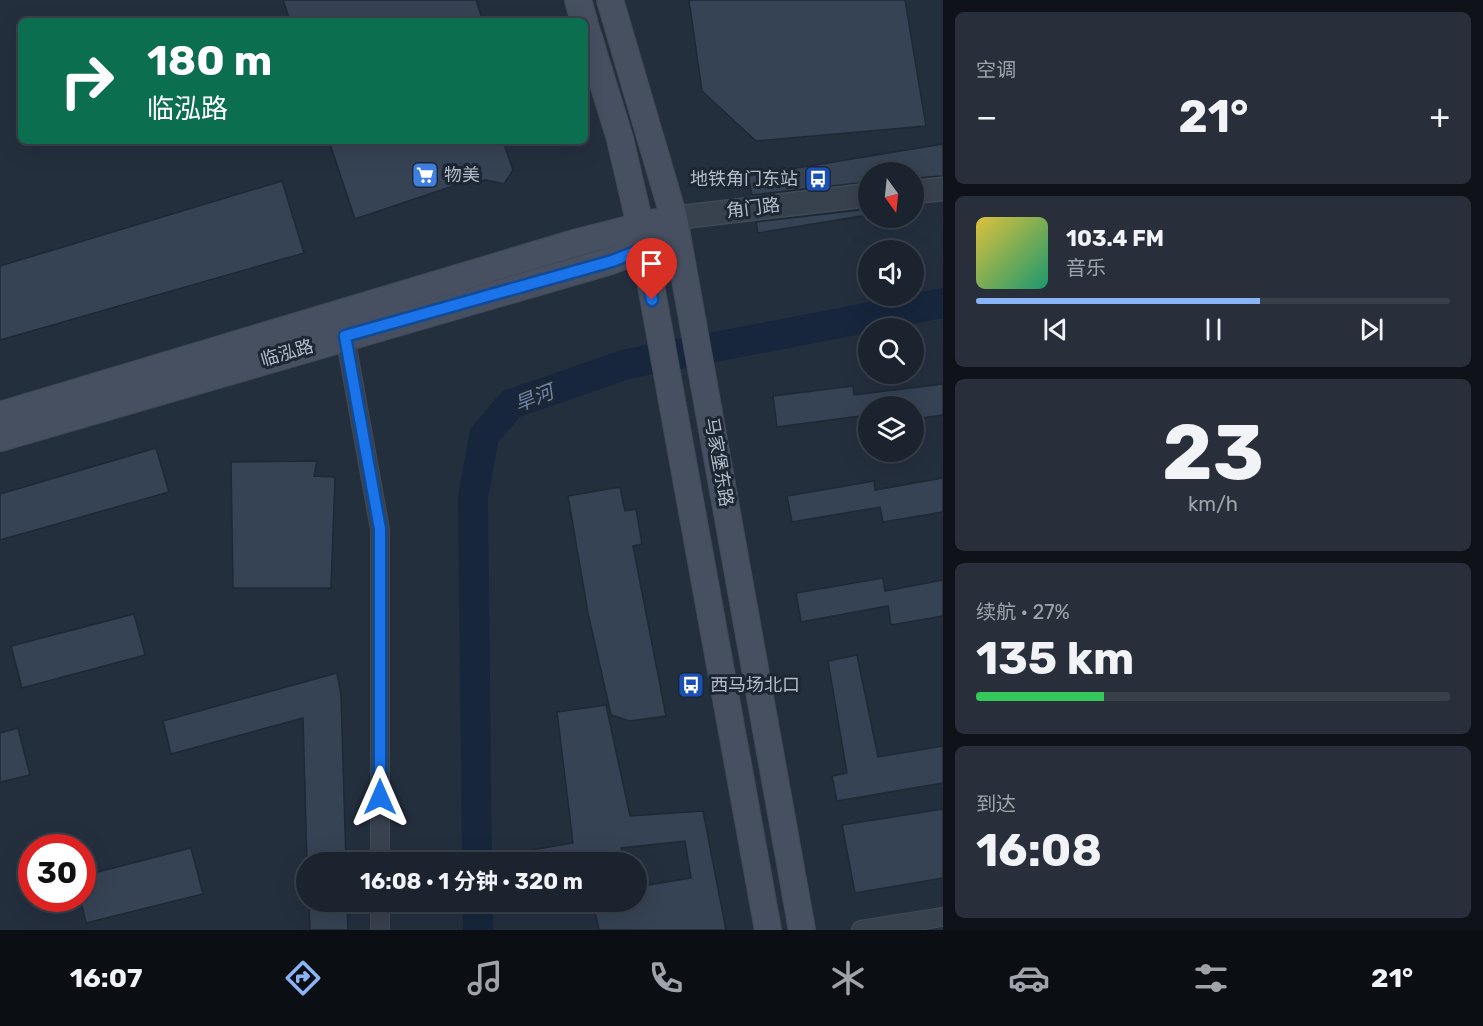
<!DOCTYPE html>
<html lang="zh">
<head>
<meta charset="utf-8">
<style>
	:root { --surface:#1b232e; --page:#282f3a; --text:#f1f3f6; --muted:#a0a4aa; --line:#39404a; --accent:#8ab4f8 }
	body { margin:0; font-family:Rubik,"Noto Sans SC",sans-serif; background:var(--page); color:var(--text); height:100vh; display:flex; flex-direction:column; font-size:22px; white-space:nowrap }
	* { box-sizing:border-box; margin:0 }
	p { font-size:20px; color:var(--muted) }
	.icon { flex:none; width:33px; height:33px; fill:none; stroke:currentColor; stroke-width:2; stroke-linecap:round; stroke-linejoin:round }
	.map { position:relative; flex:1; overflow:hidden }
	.side { display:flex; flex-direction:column; gap:12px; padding:12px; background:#0f1319; width:540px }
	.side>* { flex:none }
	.guide { position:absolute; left:18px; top:18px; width:570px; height:126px; border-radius:9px; box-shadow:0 6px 24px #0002,0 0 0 2px var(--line); background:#0b6e4f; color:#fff; overflow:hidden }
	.needle { width:39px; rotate:165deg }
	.fabs { position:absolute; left:858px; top:162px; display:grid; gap:12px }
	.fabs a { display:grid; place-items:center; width:66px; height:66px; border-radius:50%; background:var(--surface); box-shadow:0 6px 24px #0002,0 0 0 2px var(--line); font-size:30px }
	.speed { position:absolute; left:18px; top:834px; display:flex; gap:12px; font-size:30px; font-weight:700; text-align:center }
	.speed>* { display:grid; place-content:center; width:78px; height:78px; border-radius:50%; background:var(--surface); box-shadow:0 6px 24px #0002,0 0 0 2px var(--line); line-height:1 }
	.speed .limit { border:9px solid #d22; background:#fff; color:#111 }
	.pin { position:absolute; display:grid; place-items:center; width:51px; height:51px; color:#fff; margin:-62px -26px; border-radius:50% 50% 50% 0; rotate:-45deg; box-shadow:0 0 6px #0007 }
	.pin .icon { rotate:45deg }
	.me { position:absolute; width:66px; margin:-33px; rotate:0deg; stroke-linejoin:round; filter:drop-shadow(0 0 4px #0008) }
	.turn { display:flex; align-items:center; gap:21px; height:126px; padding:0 30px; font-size:27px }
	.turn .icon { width:78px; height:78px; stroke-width:2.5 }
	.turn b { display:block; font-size:42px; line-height:51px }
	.big { font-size:45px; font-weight:700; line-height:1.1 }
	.side .widget { flex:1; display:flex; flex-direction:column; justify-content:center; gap:9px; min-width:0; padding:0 21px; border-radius:9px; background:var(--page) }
	.side .dial { align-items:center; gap:0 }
	.dial b { font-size:78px; line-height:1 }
	.song { display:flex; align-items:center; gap:18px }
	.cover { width:72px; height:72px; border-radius:9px; background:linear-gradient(135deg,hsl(50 70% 55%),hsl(160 70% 35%)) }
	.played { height:6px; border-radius:3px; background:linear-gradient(90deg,var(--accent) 60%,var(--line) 60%) }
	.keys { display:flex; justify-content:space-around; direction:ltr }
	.heat { display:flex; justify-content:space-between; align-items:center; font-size:33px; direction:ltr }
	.charge { height:9px; border-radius:4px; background:linear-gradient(90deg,#34c759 27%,var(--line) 0) }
	.trip { position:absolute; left:296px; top:852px; width:351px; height:60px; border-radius:30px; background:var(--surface); box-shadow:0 6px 24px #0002,0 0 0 2px var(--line); font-weight:700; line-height:60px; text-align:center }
	.tabs { display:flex; height:96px; justify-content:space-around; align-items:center; background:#0b0e12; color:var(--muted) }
	.tabs .icon { width:42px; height:42px }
	.tabs .selected { color:var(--accent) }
	.tabs b { font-size:27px; color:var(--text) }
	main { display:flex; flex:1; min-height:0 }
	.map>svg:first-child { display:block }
</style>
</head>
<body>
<main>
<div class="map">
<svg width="943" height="930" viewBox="0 0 943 930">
	<rect width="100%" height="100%" fill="#242f3e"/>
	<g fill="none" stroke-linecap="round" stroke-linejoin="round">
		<!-- river -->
		<g stroke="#17263c" stroke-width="30">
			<path d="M477 862 473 497 484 436 511 404 627 364 943 303"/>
			<path d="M478 902V930"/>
		</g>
	</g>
	<!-- building -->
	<g fill="#364354" stroke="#1f2835" stroke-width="1.5">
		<path d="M283 0H476L483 21H290Z"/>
		<path d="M689 0H905L926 126 756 141 702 91Z"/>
		<path d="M329 141H503L513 170 504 184 487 180 459 184 355 219Z"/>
		<path d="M943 144V176L914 178V172H868V182L752 195 748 176Z"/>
		<path d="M282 181 304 253 0 340V266Z"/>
		<path d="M868 209V215L758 233 756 222Z"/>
		<path d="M943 384V415L914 419V406H868V415L777 427 773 396 853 386 854 395Z"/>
		<path d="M156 448 169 492 0 540V494Z"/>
		<path d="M317 461 314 476 335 477 331 588H233L231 462Z"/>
		<path d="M943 478V512L883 522 880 507 792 522 787 496 874 481 875 490Z"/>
		<path d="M620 487 625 511 636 509 642 544 633 546 666 716 630 721 611 715 588 613 568 496Z"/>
		<path d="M883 578 885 591 943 580V616L891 625 888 606 801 622 796 593Z"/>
		<path d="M134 614 145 655 22 688 11 646Z"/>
		<path d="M857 655 878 757 943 746V783L837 801 832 776 847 773 828 661Z"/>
		<path d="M337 673 341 695 346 862H307L303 718 171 754 163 721Z"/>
		<path d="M606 705 630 816 703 811 726 930H599L593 902H636V887L691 878 685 841 621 848 623 857 595 862H503L502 855 573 843 557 712Z"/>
		<path d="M18 728 30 775 0 782V733Z"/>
		<path d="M943 809V878L855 893 842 825Z"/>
		<path d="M191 848 203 894 86 923 80 898H82V876Z"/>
		<path d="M309 902H347L348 930H310Z"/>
	</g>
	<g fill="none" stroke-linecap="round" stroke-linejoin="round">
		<defs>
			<g id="minor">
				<path d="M345 336 380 529V862"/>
				<path d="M380 902V930"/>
				<path d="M861 930 943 917"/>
			</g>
			<g id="tertiary">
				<path d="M914 192 943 189"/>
				<path d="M674 218 868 195"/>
			</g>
			<g id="secondary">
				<path d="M578 0 584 21"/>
				<path d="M610 0 674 218 802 930"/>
				<path d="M585 25 620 139 640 225 768 930"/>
				<path d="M0 415 578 242 656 222"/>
				<path d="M0 438 611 261 643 249 654 237"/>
			</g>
		</defs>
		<!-- minor casing -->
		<use href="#minor" stroke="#414a57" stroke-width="20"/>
		<!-- tertiary casing -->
		<use href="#tertiary" stroke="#414a57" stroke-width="25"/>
		<!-- secondary casing -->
		<use href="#secondary" stroke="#414a57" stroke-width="28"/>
		<!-- minor -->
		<use href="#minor" stroke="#38414e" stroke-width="18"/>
		<!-- tertiary -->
		<use href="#tertiary" stroke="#38414e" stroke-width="22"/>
		<!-- secondary -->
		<use href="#secondary" stroke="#465061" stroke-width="26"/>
	</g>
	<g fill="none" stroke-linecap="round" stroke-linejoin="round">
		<defs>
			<path id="route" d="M380 797V529L345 336 612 261 643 249 652 300"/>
		</defs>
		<!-- route casing -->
		<use href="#route" stroke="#114b97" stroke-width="15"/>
		<!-- route -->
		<use href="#route" stroke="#1a73e8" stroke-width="10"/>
	</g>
	<!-- icons -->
	<defs>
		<symbol id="supermarket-square" viewBox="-11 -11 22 22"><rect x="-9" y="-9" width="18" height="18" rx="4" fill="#3f7fe0" stroke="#1d2633"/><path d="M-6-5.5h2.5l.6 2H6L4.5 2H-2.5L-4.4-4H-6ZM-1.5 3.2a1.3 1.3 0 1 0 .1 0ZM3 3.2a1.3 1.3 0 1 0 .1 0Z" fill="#fff"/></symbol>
		<symbol id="bus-square" viewBox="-11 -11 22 22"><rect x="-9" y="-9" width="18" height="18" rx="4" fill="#1a4fb4" stroke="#1d2633"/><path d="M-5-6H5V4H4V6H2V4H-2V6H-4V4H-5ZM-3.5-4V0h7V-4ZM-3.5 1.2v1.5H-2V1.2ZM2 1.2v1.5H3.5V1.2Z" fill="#fff"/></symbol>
	</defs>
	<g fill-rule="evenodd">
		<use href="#supermarket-square" x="410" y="160" width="30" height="30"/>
		<use href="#bus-square" x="803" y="164" width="30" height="30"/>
		<use href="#bus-square" x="676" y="670" width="30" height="30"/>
	</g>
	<g text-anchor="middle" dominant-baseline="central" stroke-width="6" stroke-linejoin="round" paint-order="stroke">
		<!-- poi labels -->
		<g font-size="18" fill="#b4bcc9" stroke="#1d2633" text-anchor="start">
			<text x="444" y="175">物美</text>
			<text x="798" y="179" text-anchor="end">地铁角门东站</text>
			<text x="710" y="685">西马场北口</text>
		</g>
		<!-- street labels -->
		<g font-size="18" fill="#b4bcc9" stroke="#1d2633">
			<text transform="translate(753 208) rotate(-7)">角门路</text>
			<text transform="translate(287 353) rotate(-16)">临泓路</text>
			<text transform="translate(719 462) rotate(80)">马家堡东路</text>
		</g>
		<!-- water labels -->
		<g font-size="20" font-style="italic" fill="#6d86a8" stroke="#1d2633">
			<text transform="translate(534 398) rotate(-22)">旱河</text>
		</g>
	</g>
</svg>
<div class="fabs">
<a><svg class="needle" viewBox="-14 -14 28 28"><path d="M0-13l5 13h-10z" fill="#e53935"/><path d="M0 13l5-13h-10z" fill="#a0a4aa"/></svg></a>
<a><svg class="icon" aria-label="sound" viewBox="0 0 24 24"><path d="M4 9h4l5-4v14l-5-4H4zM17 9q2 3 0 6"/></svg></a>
<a><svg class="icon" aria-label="search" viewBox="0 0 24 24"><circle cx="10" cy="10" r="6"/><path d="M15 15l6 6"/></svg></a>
<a><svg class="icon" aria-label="layers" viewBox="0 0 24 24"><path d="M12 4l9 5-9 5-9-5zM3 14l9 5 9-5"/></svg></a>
</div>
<div class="speed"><div class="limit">30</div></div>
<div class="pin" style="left:652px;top:300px;background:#d93025"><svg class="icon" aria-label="arrive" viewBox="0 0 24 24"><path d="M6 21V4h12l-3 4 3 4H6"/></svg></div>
<svg class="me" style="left:380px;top:797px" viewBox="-20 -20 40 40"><path d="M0-17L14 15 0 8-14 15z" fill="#1a73e8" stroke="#fff" stroke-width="4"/></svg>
<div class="trip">16:08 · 1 分钟 · 320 m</div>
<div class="guide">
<div class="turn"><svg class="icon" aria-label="right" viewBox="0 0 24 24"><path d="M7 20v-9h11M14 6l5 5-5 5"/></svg><div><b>180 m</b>临泓路</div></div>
</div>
</div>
<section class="side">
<div class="widget"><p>空调</p>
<div class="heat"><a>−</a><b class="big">21°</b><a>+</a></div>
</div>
<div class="widget">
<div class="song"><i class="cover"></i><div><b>103.4 FM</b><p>音乐</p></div></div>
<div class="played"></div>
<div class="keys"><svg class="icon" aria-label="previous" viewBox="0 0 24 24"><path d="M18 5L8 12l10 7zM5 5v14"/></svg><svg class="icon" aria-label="pause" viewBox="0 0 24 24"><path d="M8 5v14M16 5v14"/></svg><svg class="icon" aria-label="next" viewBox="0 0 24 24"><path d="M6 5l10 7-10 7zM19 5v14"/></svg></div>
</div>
<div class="widget dial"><b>23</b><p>km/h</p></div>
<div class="widget"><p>续航 · 27%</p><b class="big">135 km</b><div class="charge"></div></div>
<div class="widget"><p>到达</p><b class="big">16:08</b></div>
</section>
</main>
<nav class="tabs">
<b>16:07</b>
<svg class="icon selected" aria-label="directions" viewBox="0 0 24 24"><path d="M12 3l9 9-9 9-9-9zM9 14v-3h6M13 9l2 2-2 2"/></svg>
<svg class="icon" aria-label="music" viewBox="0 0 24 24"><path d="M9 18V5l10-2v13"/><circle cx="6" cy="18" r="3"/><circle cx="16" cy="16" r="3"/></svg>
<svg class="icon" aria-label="phone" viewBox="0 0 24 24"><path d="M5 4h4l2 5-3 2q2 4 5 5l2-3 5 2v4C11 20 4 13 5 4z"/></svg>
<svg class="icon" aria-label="climate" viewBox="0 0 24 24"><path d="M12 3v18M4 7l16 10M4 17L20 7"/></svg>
<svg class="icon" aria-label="car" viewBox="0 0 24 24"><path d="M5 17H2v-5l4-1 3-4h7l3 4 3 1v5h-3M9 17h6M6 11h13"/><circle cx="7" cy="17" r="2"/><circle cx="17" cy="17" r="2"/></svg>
<svg class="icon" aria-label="filters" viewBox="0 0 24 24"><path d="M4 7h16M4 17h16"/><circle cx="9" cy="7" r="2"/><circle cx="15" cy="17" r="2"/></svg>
<b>21°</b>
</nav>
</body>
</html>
